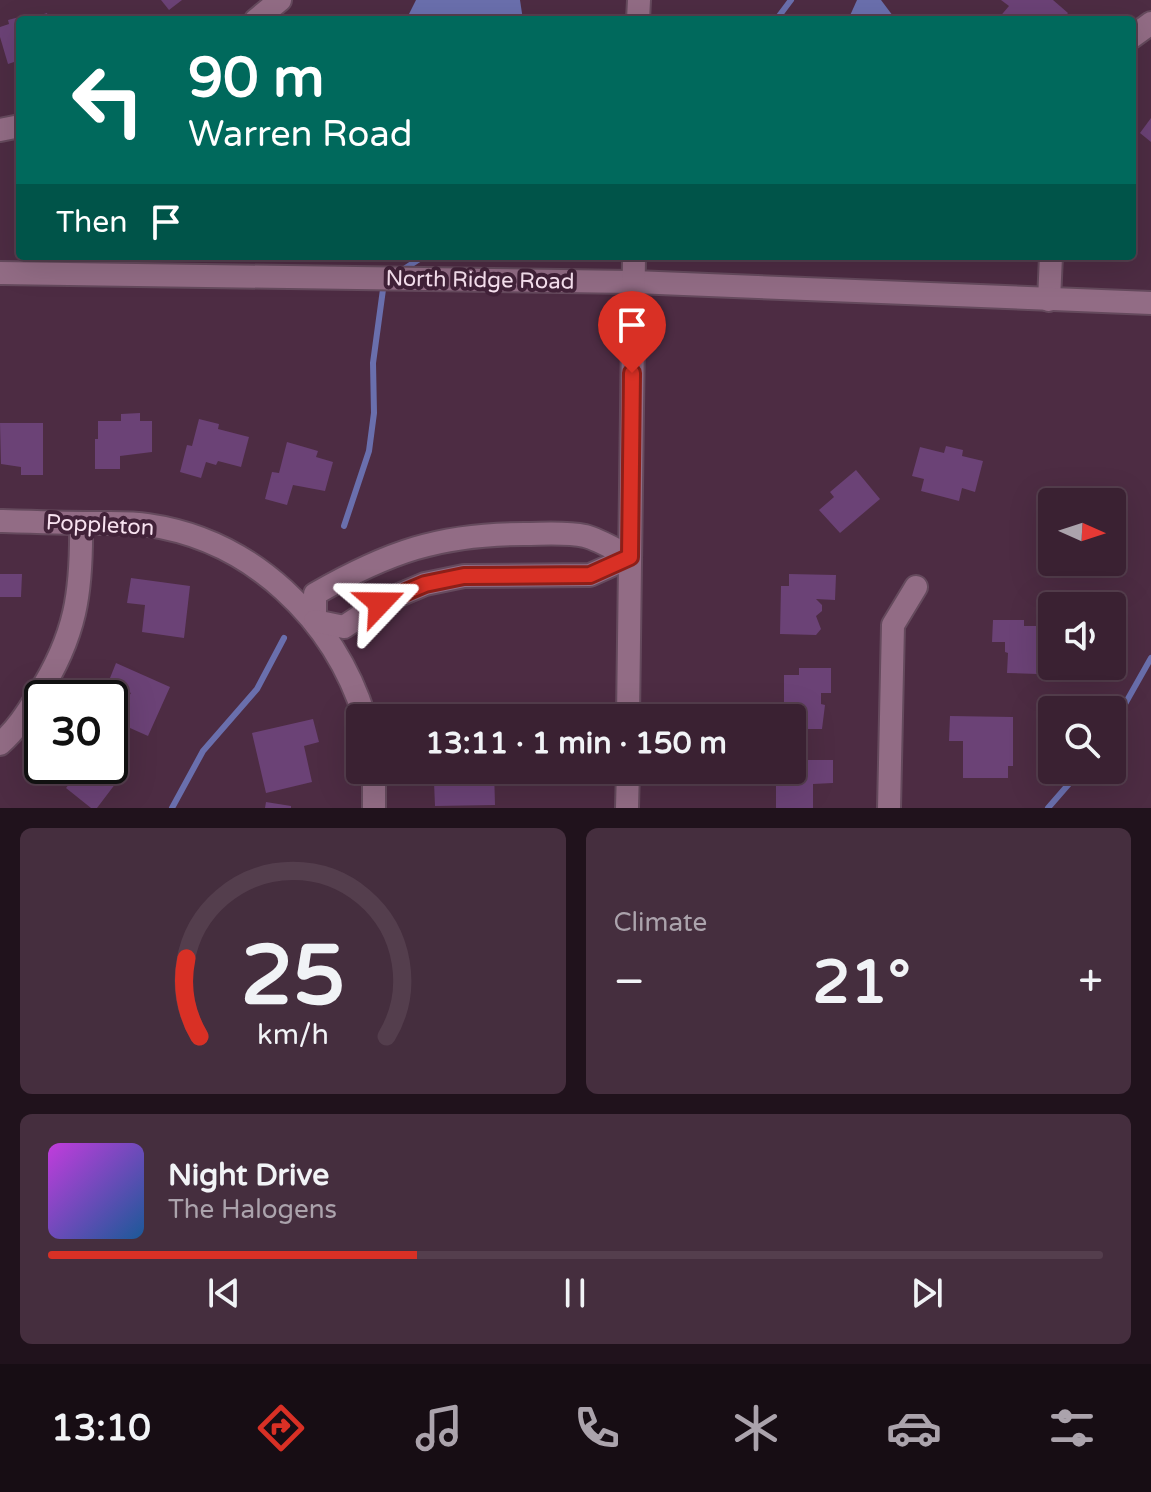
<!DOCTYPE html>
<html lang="en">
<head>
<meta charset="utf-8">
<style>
	:root { --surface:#3a2132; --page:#452e3e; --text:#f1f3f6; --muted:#aba3ac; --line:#543e4d; --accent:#d93025 }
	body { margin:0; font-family:"Varela Round",sans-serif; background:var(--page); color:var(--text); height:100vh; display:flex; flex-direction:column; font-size:30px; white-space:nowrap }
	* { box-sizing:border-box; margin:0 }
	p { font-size:26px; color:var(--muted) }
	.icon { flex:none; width:44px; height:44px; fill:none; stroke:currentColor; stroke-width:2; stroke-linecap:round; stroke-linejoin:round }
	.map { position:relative; height:808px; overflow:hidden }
	.sheet { display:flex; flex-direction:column; gap:20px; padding:20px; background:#20121c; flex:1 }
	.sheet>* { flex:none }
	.hud { position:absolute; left:16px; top:16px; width:1120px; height:244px; border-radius:8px; box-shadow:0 8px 32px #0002,0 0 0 2px var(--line); background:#00695c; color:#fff; overflow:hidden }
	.needle { width:52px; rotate:93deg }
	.buttons { position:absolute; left:1038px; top:488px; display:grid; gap:16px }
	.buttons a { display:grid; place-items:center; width:88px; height:88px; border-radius:8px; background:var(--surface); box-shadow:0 8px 32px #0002,0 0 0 2px var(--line); font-size:40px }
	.speed { position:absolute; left:24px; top:680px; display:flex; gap:16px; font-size:40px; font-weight:700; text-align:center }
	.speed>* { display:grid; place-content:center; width:104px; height:104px; border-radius:50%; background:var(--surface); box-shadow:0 8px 32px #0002,0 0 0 2px var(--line); line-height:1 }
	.speed .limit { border:4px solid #111; border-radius:12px; background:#fff; color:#111 }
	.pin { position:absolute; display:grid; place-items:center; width:68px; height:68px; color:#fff; margin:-82px -34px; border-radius:50% 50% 50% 0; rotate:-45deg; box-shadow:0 0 8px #0007 }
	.pin .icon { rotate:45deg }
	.me { position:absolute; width:88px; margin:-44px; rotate:67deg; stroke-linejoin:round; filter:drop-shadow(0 0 6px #0008) }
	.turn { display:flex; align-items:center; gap:28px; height:168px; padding:0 40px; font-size:36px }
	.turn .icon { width:104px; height:104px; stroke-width:2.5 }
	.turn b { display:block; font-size:56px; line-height:68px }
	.then { display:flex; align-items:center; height:76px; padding:0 40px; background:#0003; gap:16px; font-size:30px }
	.big { font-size:60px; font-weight:700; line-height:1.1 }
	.sheet .card { flex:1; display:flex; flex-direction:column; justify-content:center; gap:12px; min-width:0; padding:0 28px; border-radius:12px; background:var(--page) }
	.sheet .dial { align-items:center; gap:0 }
	.dial svg { height:208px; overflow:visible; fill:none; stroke:var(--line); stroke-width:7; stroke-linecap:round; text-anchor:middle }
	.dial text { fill:var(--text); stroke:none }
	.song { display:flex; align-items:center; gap:24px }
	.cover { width:96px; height:96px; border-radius:12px; background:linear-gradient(135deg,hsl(290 70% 55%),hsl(210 70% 35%)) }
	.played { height:8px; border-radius:4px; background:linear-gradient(90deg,var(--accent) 35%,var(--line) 35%) }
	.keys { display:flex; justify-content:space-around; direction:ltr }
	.heat { display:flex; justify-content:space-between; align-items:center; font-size:44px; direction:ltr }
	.sheet .tiles { flex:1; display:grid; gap:20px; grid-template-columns:1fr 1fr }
	.card:last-child { grid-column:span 2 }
	.trip { position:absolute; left:346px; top:704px; width:460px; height:80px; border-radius:8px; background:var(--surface); box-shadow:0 8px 32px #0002,0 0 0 2px var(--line); font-weight:700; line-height:80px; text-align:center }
	.dock { display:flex; height:128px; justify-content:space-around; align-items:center; background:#170d14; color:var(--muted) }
	.dock .icon { width:56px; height:56px }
	.dock .current { color:var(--accent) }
	.dock b { font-size:36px; color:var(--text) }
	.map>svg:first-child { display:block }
</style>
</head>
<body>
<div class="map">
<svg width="1151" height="808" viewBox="0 0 1151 808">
	<rect width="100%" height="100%" fill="#4d2c43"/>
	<!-- water -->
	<g fill="#6a6fad">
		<path d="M416 0H520L523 20H406Z"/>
		<path d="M857 0H881L896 20H848Z"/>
	</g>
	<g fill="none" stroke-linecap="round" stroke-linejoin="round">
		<!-- stream -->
		<g stroke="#6a6fad" stroke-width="6">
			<path d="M776 20 791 0"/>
			<path d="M401 271 424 256"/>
			<path d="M344 526 369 451 374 413 373 363 384 282"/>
			<path d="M1112 727 1151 658"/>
			<path d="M172 808 203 751 257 689 284 638"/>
			<path d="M1048 808 1081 770"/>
		</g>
	</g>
	<!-- building -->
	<g fill="#6b4276">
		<path d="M161 0H182L169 10Z"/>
		<path d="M1001 0H1053L1068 13 1062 20H1000L998 19 1009 6Z"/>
		<path d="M47 13 49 20H20V60L8 64 0 37V27L9 24 8 20 27 15 28 19Z"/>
		<path d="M1151 118V142L1140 133Z"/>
		<path d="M140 413V421H152V452L120 456V469H95V439H98V421H121V414Z"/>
		<path d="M199 419 219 424 218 429 249 437 241 467 218 461 216 465 206 462 201 478 180 472 187 445 192 446Z"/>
		<path d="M0 423H43V475H21V467L1 464Z"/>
		<path d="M287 442 318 451 316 457 333 462 325 491 293 485 287 505 265 499 272 472 279 473Z"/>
		<path d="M946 446 963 450 962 456 983 461 975 492 962 488 959 501 921 491 924 479 912 476 920 447 944 453Z"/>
		<path d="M856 470 880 499 840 533 819 510 834 497 830 492Z"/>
		<path d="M0 574H22L21 597H0Z"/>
		<path d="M789 574 836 575 835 600 816 599 822 605V611L816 616 821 629 816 635 780 634 781 586H789Z"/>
		<path d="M131 578 190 586 184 638 142 632 145 605 127 603Z"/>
		<path d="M993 620H1024V626H1045V662H1038V674L1007 673 1008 653 1005 652V642H992Z"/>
		<path d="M116 663 170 687 148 736 112 720 118 706 122 707 131 693 108 683Z"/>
		<path d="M799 668H831V693H821V704L825 705 822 729H792V717H784V675H799Z"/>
		<path d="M950 716 1013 717V766H1008V778H963V741H949Z"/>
		<path d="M313 719 319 742 304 746 312 782 266 793 252 733Z"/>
		<path d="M792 760H833V783L813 784V808H776V774H792Z"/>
		<path d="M73 766H110L122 775 97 808H91L66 788 80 771Z"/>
		<path d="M452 770H494L495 805 435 806 434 782 452 781Z"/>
		<path d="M266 802 291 806V808H265Z"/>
	</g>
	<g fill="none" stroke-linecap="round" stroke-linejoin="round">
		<defs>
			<g id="minor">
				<path d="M256 20 280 0"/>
				<path d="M1132 37 1151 23"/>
				<path d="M0 130 20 126"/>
				<path d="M1049 300 1051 256"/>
				<path d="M0 521C31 522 61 523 92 523 110 523 130 522 148 525 252 540 334 619 365 718"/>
				<path d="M315 621V594C388 552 440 534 524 534 544 534 566 532 585 536 600 540 616 550 630 557"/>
				<path d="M315 621 344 627 380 603 425 584 464 576 590 575 630 557"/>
				<path d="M0 744C16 730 27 713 38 695 76 636 82 592 81 523"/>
				<path d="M374 770V808"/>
				<path d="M889 808 893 625 916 587"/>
			</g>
			<g id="tertiary">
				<path d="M638 20 639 0"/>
				<path d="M0 273 634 282 1151 303"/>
				<path d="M628 718 634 256"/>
				<path d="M627 808 628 770"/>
			</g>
		</defs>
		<!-- minor casing -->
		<use href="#minor" stroke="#654a5d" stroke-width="26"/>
		<!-- tertiary casing -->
		<use href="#tertiary" stroke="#654a5d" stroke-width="26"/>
		<!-- minor -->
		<use href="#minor" stroke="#926c85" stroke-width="22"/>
		<!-- tertiary -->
		<use href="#tertiary" stroke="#926c85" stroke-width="22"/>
	</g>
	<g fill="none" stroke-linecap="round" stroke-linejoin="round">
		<defs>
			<path id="route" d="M380 603 425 584 464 576 590 575 630 557 632 373"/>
		</defs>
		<!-- route casing -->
		<use href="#route" stroke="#8d1f18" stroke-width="20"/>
		<!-- route -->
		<use href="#route" stroke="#d93025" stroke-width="14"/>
	</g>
	<g text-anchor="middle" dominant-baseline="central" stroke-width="8" stroke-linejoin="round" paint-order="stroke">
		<!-- street labels -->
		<g font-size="22" fill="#f8e2f0" stroke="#422239">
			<text transform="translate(480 280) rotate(1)">North Ridge Road</text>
			<text transform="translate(100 525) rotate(3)">Poppleton</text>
		</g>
	</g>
</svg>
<div class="buttons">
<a><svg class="needle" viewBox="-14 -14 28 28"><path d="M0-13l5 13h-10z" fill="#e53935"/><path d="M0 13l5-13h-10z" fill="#aba3ac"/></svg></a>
<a><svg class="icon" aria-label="sound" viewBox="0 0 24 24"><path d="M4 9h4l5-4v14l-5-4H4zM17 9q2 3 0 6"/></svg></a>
<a><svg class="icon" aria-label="search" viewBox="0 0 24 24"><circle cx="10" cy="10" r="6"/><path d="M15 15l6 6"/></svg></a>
</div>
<div class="speed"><div class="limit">30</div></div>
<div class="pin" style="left:632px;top:373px;background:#d93025"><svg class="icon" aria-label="arrive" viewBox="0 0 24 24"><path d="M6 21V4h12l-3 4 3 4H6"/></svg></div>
<svg class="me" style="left:380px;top:603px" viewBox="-20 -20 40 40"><path d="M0-17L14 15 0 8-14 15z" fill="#d93025" stroke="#fff" stroke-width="4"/></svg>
<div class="trip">13:11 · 1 min · 150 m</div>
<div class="hud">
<div class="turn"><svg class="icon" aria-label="left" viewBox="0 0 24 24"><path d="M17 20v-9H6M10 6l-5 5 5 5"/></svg><div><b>90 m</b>Warren Road</div></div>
<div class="then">Then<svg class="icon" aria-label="arrive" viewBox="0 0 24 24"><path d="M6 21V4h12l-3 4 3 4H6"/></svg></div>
</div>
</div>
<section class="sheet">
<div class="tiles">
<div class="card dial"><svg viewBox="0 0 100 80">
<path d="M14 69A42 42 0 1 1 86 69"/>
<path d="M14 69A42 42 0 0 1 9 39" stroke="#d93025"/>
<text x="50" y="56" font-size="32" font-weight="700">25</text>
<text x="50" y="72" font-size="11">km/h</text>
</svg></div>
<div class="card"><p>Climate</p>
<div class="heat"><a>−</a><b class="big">21°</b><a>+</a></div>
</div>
<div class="card">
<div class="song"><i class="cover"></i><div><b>Night Drive</b><p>The Halogens</p></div></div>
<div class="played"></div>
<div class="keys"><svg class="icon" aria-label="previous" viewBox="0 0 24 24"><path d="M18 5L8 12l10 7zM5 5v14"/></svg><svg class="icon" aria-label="pause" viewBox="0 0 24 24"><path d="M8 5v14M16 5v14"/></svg><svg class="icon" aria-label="next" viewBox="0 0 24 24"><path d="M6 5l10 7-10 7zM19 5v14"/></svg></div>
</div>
</div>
</section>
<nav class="dock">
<b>13:10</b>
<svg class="icon current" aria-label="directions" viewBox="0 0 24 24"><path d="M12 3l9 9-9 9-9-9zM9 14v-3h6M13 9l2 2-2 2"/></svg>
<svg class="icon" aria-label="music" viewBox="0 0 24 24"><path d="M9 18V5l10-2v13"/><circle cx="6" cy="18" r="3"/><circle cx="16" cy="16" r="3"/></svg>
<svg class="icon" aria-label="phone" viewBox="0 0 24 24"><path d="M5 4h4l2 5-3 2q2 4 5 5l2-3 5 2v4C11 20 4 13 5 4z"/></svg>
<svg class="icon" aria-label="climate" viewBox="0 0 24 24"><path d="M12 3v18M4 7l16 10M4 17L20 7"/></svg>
<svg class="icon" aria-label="car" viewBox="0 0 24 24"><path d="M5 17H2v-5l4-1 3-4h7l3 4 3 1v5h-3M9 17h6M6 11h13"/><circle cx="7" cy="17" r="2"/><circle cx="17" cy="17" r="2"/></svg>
<svg class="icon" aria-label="filters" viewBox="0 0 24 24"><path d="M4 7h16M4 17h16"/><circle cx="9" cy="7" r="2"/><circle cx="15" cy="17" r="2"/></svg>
</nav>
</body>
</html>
